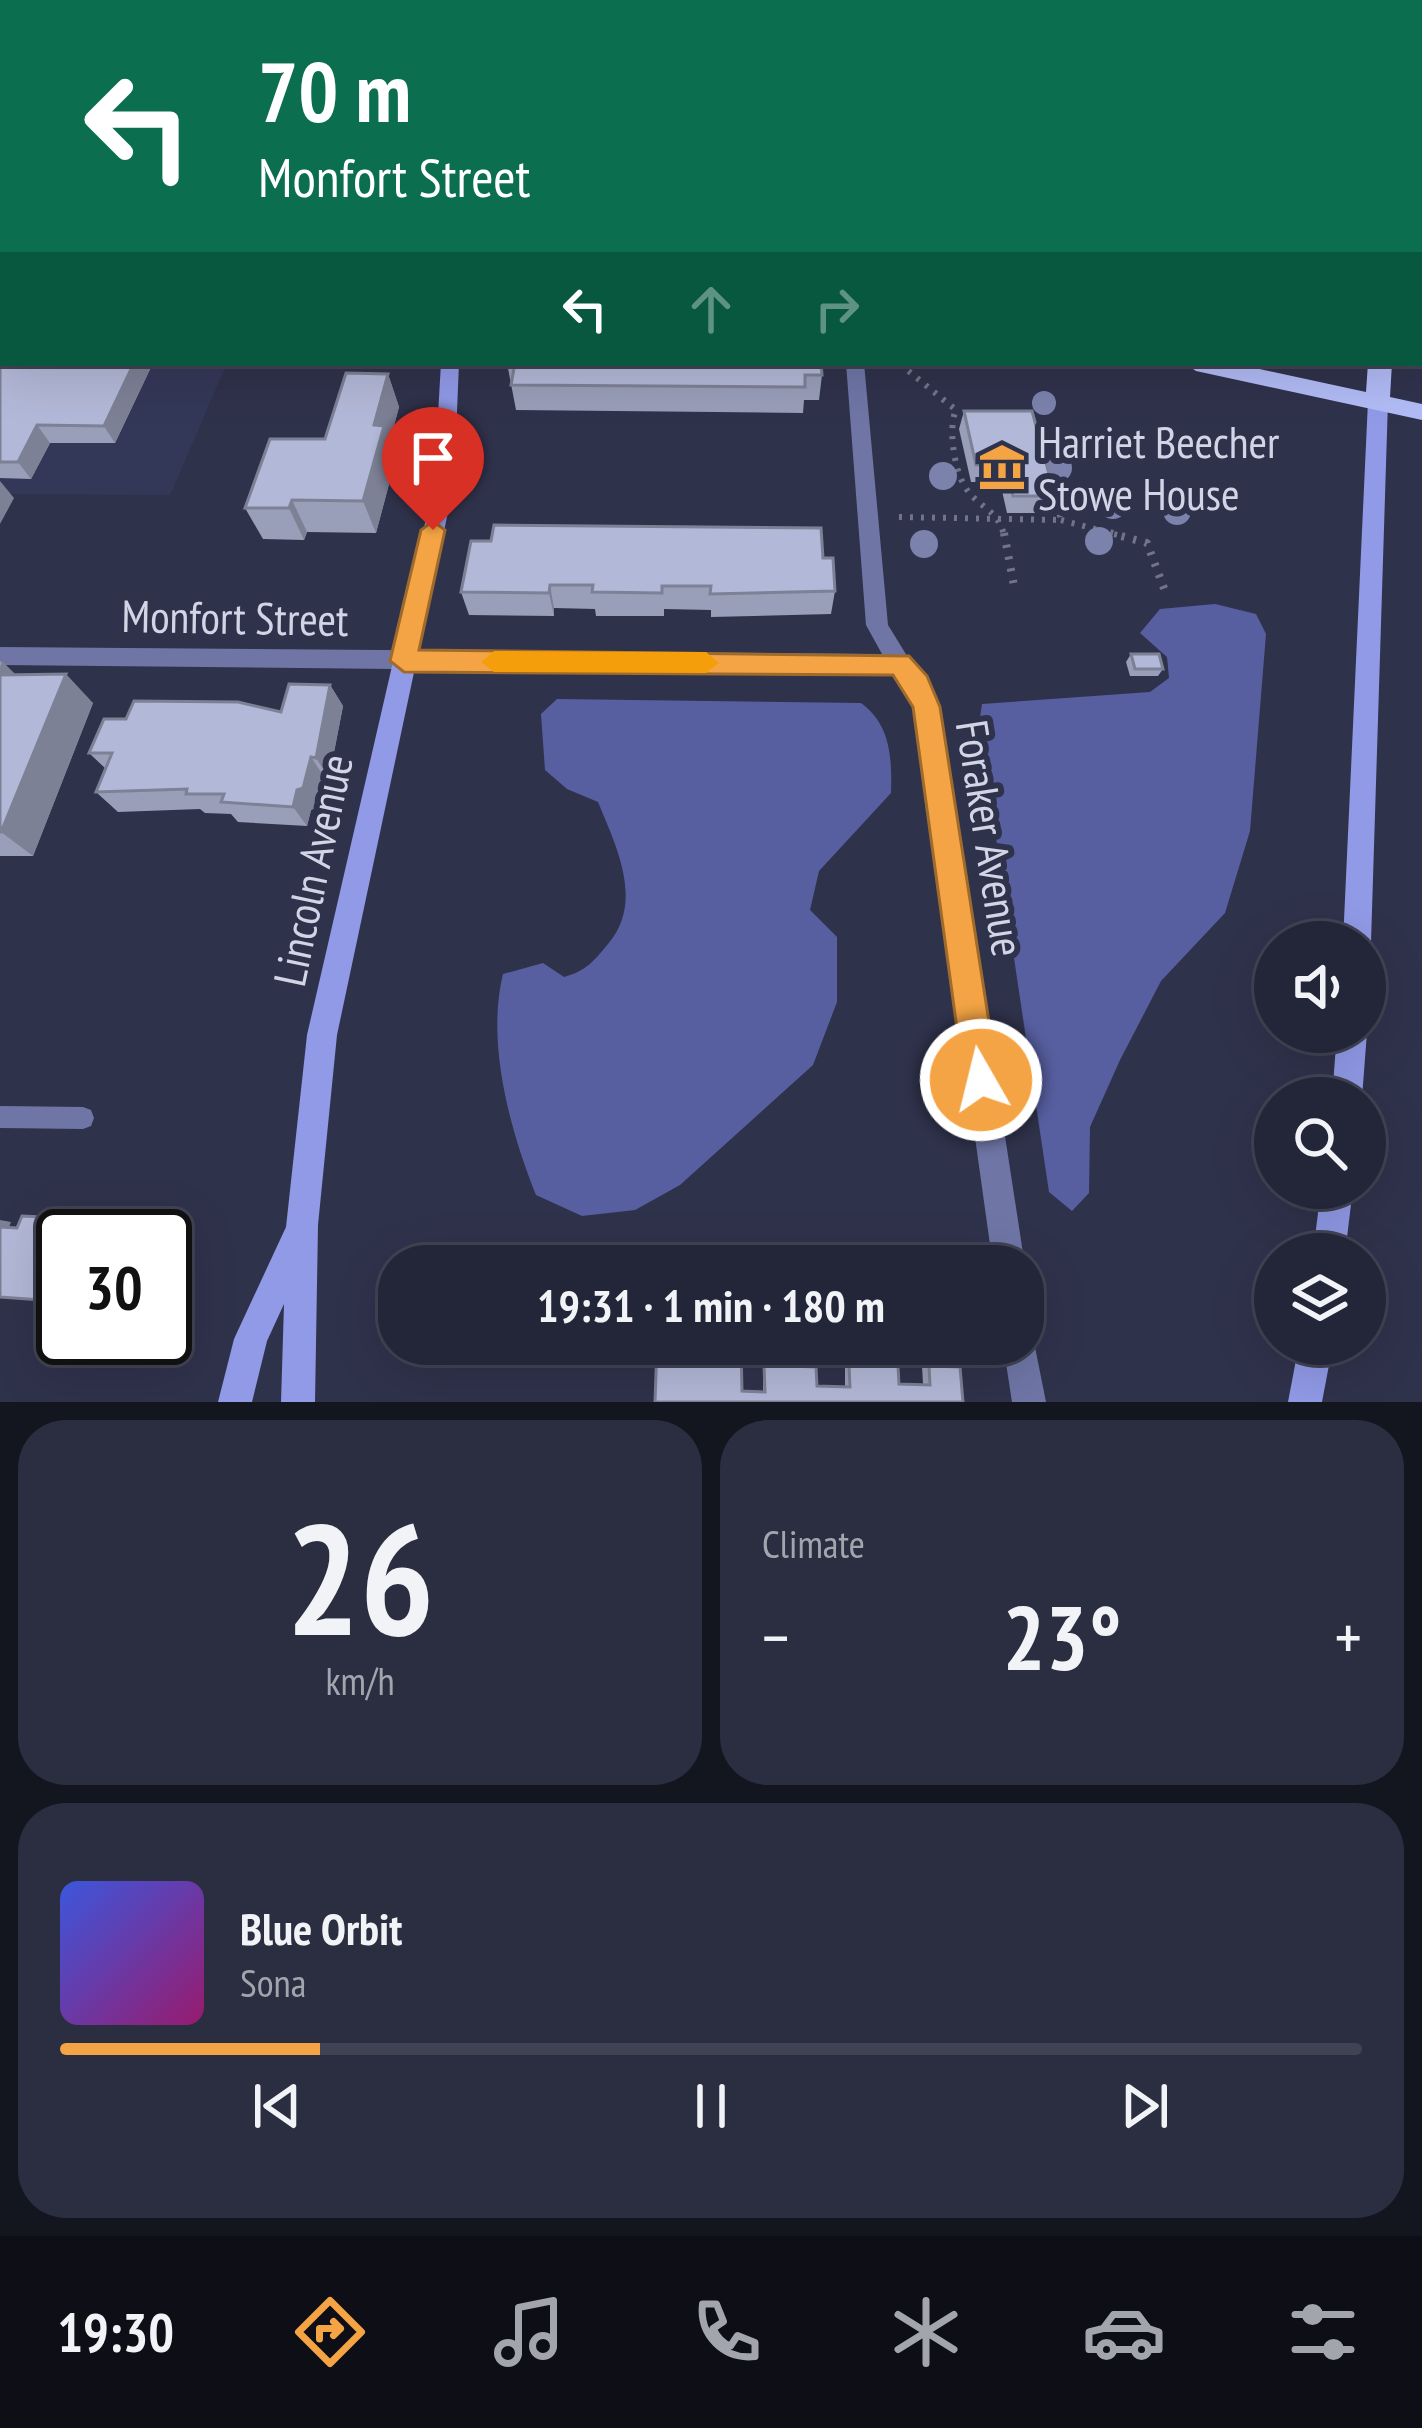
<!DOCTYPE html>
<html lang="en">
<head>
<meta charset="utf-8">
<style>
	:root { --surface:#232638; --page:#2b2e40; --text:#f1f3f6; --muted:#a3a5ae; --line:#404353; --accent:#f4a444 }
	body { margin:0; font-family:"PT Sans Narrow",sans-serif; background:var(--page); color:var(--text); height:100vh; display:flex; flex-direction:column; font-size:45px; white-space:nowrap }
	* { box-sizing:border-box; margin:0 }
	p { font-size:39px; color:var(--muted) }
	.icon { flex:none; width:66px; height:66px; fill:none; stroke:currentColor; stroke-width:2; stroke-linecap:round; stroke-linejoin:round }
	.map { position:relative; height:1402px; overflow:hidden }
	.panel { display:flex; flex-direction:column; gap:18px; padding:18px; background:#13151f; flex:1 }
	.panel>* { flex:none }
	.top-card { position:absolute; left:0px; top:0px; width:1422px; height:366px; box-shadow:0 12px 48px #0002,0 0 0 3px var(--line); background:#0b6e4f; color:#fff; overflow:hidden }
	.tools { position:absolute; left:1254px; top:921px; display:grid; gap:24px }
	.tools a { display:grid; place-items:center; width:132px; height:132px; border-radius:50%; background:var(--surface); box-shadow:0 12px 48px #0002,0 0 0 3px var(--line); font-size:60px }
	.speed { position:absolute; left:36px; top:1209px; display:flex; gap:24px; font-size:60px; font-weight:700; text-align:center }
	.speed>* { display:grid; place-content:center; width:156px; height:156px; border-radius:50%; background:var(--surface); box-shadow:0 12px 48px #0002,0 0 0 3px var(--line); line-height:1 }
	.speed .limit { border:6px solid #111; border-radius:18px; background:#fff; color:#111 }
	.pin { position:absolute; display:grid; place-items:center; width:102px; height:102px; color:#fff; margin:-123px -51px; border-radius:50% 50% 50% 0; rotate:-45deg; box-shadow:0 0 12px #0007 }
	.pin .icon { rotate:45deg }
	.me { position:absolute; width:132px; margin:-66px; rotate:352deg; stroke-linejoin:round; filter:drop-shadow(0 0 9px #0008) }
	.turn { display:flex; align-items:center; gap:42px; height:252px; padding:0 60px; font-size:54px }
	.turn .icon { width:156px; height:156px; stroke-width:2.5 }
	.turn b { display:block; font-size:84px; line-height:102px }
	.lanes { display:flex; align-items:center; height:114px; padding:0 60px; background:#0003; justify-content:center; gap:60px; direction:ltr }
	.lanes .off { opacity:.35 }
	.big { font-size:90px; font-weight:700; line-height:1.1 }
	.panel .widget { flex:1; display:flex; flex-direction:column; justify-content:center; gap:18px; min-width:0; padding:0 42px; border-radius:48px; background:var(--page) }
	.panel .dial { align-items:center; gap:0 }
	.dial b { font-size:156px; line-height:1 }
	.song { display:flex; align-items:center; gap:36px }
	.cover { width:144px; height:144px; border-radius:18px; background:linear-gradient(135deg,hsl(230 70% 55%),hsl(320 70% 35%)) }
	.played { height:12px; border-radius:6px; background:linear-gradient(90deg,var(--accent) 20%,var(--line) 20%) }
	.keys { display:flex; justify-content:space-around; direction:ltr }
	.heat { display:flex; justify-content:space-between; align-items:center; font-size:66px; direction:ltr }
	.panel .tiles { flex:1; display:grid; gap:18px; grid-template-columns:1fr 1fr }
	.widget:last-child { grid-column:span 2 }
	.trip { position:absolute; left:378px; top:1245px; width:666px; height:120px; border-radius:48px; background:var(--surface); box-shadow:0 12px 48px #0002,0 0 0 3px var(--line); font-weight:700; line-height:120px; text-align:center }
	.tab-bar { display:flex; height:192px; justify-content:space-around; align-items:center; background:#0e0f16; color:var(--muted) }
	.tab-bar .icon { width:84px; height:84px }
	.tab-bar .current { color:var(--accent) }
	.tab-bar b { font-size:54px; color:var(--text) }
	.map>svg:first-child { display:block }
</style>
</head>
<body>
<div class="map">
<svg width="1422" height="1402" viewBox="0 0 1422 1402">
	<rect width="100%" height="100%" fill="#2f324b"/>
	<!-- built -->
	<path fill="#343858" d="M0 0H302L3 3V363H227L170 495 0 494Z"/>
	<!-- forest -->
	<g fill="#585fa1">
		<path d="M1215 604 1256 614 1266 634 1250 831 1225 913 1161 981 1120 1060 1090 1127 1089 1193 1072 1211 1049 1192 979 724 982 704 1150 692 1169 678 1167 657 1140 633 1160 609Z"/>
		<path d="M557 699 861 703C891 725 892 758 891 793L819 871 810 910 837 937V1002L813 1065 680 1185 635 1210 582 1216 536 1195C510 1130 486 1043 503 974L543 963 564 977C586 971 594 961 608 944 644 902 617 848 598 802L567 789 545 770 541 714Z"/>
	</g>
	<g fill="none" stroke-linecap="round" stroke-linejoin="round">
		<!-- path-far2 -->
		<path stroke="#71748a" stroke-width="4.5" stroke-dasharray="1.5 6" stroke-linecap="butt" d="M1419 58 1422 71"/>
		<!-- path-far1 -->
		<g stroke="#71748a" stroke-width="6" stroke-dasharray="3 8" stroke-linecap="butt">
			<path d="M900 364 956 410C948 427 954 468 964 485 976 507 999 509 1004 536"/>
			<path d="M1038 428 1046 462"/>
			<path d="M899 517 1061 520 1053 488"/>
			<path d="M1061 520 1121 536"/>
		</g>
		<!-- path -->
		<g stroke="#71748a" stroke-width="8" stroke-dasharray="3 9" stroke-linecap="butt">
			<path d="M1004 533 1015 591"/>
			<path d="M1110 533 1147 543 1165 591"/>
		</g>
		<!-- lane -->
		<path fill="#6f76a6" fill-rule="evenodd" d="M0 1106 83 1107 91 1110 94 1118 91 1126 83 1129 0 1128Z"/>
		<!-- street -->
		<g fill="#6f76a6" fill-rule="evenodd">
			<path d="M987 0H1001L1002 3H988Z"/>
			<path d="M846 363H864L888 625 939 708 1025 1266 1023 1272V1266H993L915 708 895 674 0 665V647L882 654 866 625Z"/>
			<path d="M1023 1328 1032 1332 1046 1402H1012L1003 1344H1023Z"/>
		</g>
		<!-- secondary -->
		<g fill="#909ae6" fill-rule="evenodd">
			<path d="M522 0H536L521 3Z"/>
			<path d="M441 363H459L454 484 337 1035 318 1225 315 1402H281L284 1304 267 1341 252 1402H218L234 1339 286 1227 307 1035 434 484Z"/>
			<path d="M1378 394 1388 401 1371 942 1365 952V942H1343L1368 401Z"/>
			<path d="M1365 1028 1367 1032 1362 1098H1332L1337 1032H1365Z"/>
			<path d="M1321 1188H1353L1345 1254H1313Z"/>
			<path d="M1299 1344H1333L1322 1402H1288Z"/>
		</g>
		<!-- primary -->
		<g fill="#b1bbf5" fill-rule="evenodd">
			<rect x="1340" y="0" width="16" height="3"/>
			<rect x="0" y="270" width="3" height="14"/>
			<path d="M1184 363H1232L1366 392 1368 363H1392L1390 397 1422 404V420L1196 371Z"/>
		</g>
	</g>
	<!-- trees -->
	<g fill="#7b82ac">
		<circle cx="1044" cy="403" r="12"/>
		<circle cx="1058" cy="468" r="14"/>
		<circle cx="943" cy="476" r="14"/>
		<circle cx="1113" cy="505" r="14"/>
		<circle cx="1177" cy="511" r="14"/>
		<circle cx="1099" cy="541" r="14"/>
		<circle cx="924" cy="544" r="14"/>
	</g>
	<!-- wall -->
	<g fill="#999eb9">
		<path d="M713 0V3H691V1L679 0Z"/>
		<path d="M730 0H765V3H736V1Z"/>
		<path d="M0 303 3 363H153L115 443H50L31 479 0 478Z"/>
		<path d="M507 363H821L822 375 819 400H804L803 413 516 410Z"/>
		<path d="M388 374 399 407 390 441 396 458 376 533 307 532 304 540 263 539 245 508 325 439Z"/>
		<path d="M964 411 1055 496 1049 513H1007L1002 491 986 489 984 482H971L959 429Z"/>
		<path d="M823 558 835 591 831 614 711 617V610L664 609V616H596L595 609 554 608V616L469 615 461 592Z"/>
		<path d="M1131 654 1163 669 1158 676H1130L1126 662Z"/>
		<path d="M0 661 16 675 93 703 33 856H0Z"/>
		<path d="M330 685 343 706 329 778H325L317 807 311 810 307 826 238 822 231 814 205 813 200 809 118 812 96 792 106 769 89 753 126 719 281 712Z"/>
		<path d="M763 1365 816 1367 817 1385 845 1386V1365L898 1366 899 1383 923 1384 922 1366 960 1367 963 1402H655L742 1390 763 1391Z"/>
	</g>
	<!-- shaded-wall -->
	<g fill="#7d8196">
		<path d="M134 363H153L115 443 104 426Z"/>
		<path d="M388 374 399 407 390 441 396 458 376 533 363 501 374 425Z"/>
		<path d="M37 425 50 443 31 479 18 462Z"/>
		<path d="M0 481 14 498 0 524Z"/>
		<path d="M292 500 307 532 304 540 289 508Z"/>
		<path d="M550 585 554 608V616L549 593Z"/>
		<path d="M2 661 31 690 0 678V667Z"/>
		<path d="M66 674 93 703 33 856 1 832Z"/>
		<path d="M330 685 343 706 329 778 316 758Z"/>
		<path d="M311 757 325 778 317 807 311 810 307 826 293 807 297 790Z"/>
		<path d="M83 1219 102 1223 97 1236H77Z"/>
		<path d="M0 1220 11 1222 8 1230 0 1229Z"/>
		<path d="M63 1278V1302L55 1301Z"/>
	</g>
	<!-- building -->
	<g fill="#b2b8d7" stroke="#7d8196" stroke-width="3">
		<path d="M38 0H248L246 3H35Z"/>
		<path d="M572 0H647L638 3H580L571 2Z"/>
		<path d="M819 0H892L893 3H819Z"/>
		<path d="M1061 0H1224L1226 3H1062Z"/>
		<path d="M0 48H3V79L0 83Z"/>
		<path d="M3 92V214L0 217V95Z"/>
		<path d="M3 302V363H134L104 426 37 425 18 462H0V303Z"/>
		<path d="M515 363H821L822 375H805V387L511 385Z"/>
		<path d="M346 373 388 374 374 425 384 426 363 501 292 500 289 508H245L270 439H325Z"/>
		<path d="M964 411H1032L1055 496H1013L1008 474 991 472 989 465H976Z"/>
		<path d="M494 525 821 528 823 558H833L835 591 710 594 711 586H662V593L592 592 593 585H550L549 593 461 592 471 541H491Z"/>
		<path d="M1131 654H1159L1163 669H1135Z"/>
		<path d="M66 674 1 832H0V675Z"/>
		<path d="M289 684 330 685 316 758 311 757 303 788 297 790 293 807 221 802 224 794H186L187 789 96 792 112 753H89L104 719H126L134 701 238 702 281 712Z"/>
		<path d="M22 1216 83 1219 77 1236H63V1278L55 1301 0 1297V1227L17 1228Z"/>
		<path d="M657 1344H741L742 1391 765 1392 764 1365 816 1367 817 1386 850 1387 849 1365 898 1366 899 1384 930 1385 929 1366 960 1367 963 1402H655Z"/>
	</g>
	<!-- route -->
	<path fill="#f4a444" stroke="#9f6b2c" stroke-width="3" d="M433 521 445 530 419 650 909 656 927 676 940 707 998 1080 993 1092 981 1097 969 1092 964 1080 913 707 893 675 404 672 390 661 421 530Z"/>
	<!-- slow -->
	<path fill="#f59e0b" d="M494 651 706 652 719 663 706 673 494 672 481 662Z"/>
	<!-- icons -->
	<defs>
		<symbol id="museum-bare" viewBox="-9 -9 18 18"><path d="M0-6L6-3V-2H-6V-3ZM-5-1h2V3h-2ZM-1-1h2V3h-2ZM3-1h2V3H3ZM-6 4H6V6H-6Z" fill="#f4a444" stroke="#2f324b" stroke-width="2.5" paint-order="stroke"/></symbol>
	</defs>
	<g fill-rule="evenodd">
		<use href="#museum-bare" x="969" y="434" width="66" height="66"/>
	</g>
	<g text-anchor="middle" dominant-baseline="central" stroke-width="12" stroke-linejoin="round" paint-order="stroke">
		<!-- poi labels -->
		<g font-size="45" fill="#d2d5e6" stroke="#2f324b" text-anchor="start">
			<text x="1038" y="441">Harriet Beecher<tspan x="1038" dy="52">Stowe House</tspan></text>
		</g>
		<!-- street labels -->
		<g font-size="45" fill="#d2d5e6" stroke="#2f324b">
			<text transform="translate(235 617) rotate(1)">Monfort Street</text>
			<text transform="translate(991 838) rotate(81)">Foraker Avenue</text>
			<text transform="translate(312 870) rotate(-78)">Lincoln Avenue</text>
		</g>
	</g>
</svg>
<div class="tools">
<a><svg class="icon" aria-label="sound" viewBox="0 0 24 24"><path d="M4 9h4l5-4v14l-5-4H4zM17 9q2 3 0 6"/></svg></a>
<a><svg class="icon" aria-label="search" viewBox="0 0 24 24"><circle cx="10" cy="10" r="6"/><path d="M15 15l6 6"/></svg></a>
<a><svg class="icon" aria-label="layers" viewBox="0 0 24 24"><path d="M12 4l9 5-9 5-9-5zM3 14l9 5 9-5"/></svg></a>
</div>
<div class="speed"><div class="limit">30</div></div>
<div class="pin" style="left:433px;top:530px;background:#d93025"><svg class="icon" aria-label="arrive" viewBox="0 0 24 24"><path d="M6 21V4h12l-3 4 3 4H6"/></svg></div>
<svg class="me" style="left:981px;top:1080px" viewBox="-20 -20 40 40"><circle r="17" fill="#f4a444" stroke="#fff" stroke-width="3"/><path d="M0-11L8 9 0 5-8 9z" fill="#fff"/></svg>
<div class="trip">19:31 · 1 min · 180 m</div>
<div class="top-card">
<div class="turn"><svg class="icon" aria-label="left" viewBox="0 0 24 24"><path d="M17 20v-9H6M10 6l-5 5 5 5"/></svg><div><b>70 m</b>Monfort Street</div></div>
<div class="lanes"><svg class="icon" aria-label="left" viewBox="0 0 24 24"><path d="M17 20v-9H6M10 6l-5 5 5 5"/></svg><svg class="icon off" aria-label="ahead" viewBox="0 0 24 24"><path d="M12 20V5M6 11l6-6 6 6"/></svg><svg class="icon off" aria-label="right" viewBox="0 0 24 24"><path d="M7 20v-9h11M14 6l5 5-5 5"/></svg></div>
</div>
</div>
<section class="panel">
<div class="tiles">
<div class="widget dial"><b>26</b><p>km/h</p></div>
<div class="widget"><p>Climate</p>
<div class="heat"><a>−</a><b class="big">23°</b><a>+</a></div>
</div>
<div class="widget">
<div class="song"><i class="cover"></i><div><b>Blue Orbit</b><p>Sona</p></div></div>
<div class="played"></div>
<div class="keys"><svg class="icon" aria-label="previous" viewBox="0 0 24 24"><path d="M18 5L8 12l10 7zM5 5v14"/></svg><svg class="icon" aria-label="pause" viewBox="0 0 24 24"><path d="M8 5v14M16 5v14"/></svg><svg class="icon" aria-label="next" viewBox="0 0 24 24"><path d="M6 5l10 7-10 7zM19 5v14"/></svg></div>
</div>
</div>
</section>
<nav class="tab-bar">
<b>19:30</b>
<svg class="icon current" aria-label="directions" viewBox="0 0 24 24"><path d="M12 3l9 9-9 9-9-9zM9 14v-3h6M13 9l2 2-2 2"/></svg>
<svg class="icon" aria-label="music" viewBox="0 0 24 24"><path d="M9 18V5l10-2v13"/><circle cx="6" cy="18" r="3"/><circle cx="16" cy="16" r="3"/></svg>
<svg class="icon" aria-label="phone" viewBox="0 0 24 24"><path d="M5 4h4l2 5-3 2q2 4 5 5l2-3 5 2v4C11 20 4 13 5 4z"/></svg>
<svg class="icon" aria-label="climate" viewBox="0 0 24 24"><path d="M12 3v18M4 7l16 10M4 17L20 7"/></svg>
<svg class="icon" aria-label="car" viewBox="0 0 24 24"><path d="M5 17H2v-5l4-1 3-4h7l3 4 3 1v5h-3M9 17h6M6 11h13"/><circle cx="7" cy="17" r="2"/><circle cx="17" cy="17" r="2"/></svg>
<svg class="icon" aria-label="filters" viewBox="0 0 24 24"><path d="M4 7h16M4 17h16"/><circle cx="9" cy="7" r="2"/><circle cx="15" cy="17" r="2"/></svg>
</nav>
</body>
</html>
